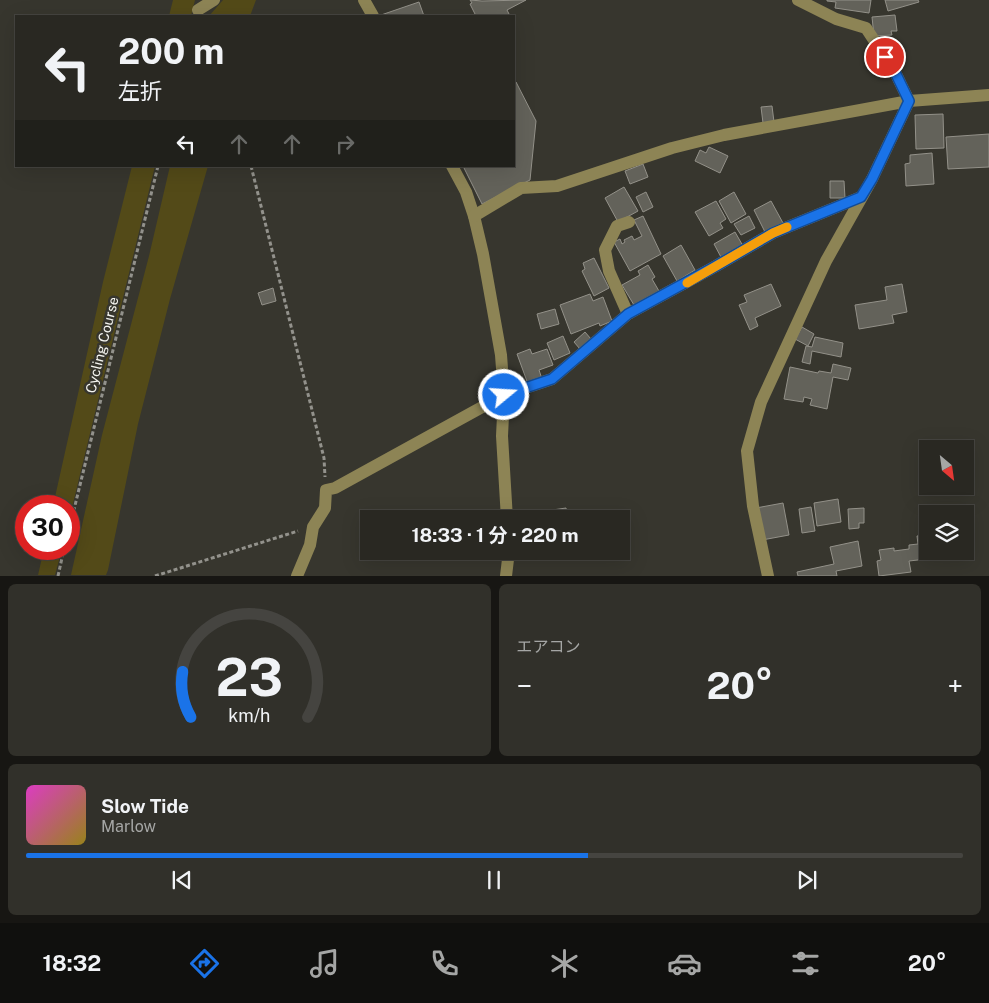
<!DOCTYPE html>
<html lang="ja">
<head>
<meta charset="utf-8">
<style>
	:root { --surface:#292822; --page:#31302a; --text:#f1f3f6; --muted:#a5a6a5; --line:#454440; --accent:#1a73e8 }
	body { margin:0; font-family:"Public Sans","Noto Sans JP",sans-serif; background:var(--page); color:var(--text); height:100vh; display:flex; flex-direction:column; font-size:19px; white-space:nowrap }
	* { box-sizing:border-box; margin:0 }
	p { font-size:16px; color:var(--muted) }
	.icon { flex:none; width:28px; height:28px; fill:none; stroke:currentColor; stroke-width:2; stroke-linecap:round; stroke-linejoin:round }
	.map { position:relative; height:576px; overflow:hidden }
	.side { display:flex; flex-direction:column; gap:8px; padding:8px; background:#171613; flex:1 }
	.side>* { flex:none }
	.top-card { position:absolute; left:15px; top:15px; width:500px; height:152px; border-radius:0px; box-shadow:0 5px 20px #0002,0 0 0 1px var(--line); background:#292822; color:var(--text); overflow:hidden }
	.needle { width:32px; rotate:151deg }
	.tools { position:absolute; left:919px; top:440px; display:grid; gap:10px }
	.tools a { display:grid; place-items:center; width:55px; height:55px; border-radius:0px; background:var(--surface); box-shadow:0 5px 20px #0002,0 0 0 1px var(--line); font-size:25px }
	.speed { position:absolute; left:15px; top:495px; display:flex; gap:10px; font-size:25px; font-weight:700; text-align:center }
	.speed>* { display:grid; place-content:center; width:65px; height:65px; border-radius:50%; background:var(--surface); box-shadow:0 5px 20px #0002,0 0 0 1px var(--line); line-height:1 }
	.speed .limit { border:8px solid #d22; background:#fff; color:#111 }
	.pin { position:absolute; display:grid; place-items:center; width:42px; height:42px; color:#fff; margin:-21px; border:2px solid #fff; border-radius:50%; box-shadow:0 1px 5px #0007 }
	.me { position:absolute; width:55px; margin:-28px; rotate:72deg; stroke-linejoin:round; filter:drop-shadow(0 0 4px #0008) }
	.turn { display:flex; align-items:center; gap:18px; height:105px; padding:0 20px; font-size:22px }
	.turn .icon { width:65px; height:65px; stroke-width:2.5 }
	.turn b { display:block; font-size:35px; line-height:42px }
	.lanes { display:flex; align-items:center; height:48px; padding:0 20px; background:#0003; justify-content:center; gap:25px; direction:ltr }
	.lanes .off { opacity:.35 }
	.big { font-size:38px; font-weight:700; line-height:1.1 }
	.side .widget { flex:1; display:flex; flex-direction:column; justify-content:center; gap:8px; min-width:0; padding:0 18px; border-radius:8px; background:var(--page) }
	.side .dial { align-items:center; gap:0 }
	.dial svg { height:130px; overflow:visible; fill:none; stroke:var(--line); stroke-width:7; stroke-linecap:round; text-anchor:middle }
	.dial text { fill:var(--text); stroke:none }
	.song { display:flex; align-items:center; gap:15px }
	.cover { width:60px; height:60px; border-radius:8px; background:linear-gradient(135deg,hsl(310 70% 55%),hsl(50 70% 35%)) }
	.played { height:5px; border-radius:2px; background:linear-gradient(90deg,var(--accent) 60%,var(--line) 60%) }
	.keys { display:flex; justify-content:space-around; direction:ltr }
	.heat { display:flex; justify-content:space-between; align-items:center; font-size:28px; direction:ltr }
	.side .tiles { flex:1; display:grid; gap:8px; grid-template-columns:1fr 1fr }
	.widget:last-child { grid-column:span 2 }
	.trip { position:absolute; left:360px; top:510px; width:270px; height:50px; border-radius:0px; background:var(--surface); box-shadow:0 5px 20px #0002,0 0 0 1px var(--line); font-weight:700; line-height:50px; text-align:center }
	.tab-bar { display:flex; height:80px; justify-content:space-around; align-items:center; background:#10100e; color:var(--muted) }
	.tab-bar .icon { width:35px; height:35px }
	.tab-bar .current { color:var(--accent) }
	.tab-bar b { font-size:22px; color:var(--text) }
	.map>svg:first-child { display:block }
</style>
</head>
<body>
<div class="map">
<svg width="989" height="576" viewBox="0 0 989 576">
	<rect width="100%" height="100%" fill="#37362e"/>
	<!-- green -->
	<g fill="#534a18">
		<path d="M173 0H195L191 16H169Z"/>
		<path d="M223 0H256L250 16H209Z"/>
		<path d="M132 166H155L69 520V506H53L103 282Z"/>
		<path d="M170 166H208L170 299 138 424 108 570 106 575H71L102 435 149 256Z"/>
		<path d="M44 549H62L55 575H38Z"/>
	</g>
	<!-- building -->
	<g fill="#63625a" stroke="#939189">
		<path d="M470 0 482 1 526 0 507 10 510 16H476L470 4 472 3Z"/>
		<path d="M827 0H871L869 13 835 8 836 2 827 1Z"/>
		<path d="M885 0H918L919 2 888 11Z"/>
		<path d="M419 2 424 16H381V15Z"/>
		<path d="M895 15 897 31H891L892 35 874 36 872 17Z"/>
		<path d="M516 82 536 121 530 180 482 204 463 166H514V83Z"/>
		<path d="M772 106 774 122 763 123 761 107Z"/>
		<path d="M943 114 944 148 916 149 915 115Z"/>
		<path d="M989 134V167L948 169 946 137Z"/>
		<path d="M709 147 728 156 720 173 695 161 700 150 706 153Z"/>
		<path d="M932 153 934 184 906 186 905 164 910 163V155Z"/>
		<path d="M643 164 648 177 630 184 625 171Z"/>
		<path d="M830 181H844L845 198H830Z"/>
		<path d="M624 187 638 211 618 222 605 198Z"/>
		<path d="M646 192 653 207 643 212 636 197Z"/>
		<path d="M734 192 746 214 731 223 719 201Z"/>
		<path d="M716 201 726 219 720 223 723 228 709 236 695 212Z"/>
		<path d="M771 201 783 223 765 232 754 210Z"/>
		<path d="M643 216 661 254 630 271 614 242 620 239 622 244 625 242 624 240 632 236 634 240 642 236 634 220Z"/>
		<path d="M749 216 755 228 741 235 734 224Z"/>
		<path d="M735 232 743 246 722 259 714 244Z"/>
		<path d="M681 245 695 270 677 281 663 256Z"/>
		<path d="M594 258 609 288 594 296 582 271 585 269 583 263Z"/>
		<path d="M648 265 655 277 652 279 659 291 634 305 622 285 640 275 638 271Z"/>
		<path d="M771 284 781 306 755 318 758 326 750 330 739 305 747 302 744 295Z"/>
		<path d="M902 284 907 312 892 315 894 323 859 329 855 305 887 300 885 287Z"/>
		<path d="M273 288 276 301 262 305 258 293Z"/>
		<path d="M590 294 593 301 603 297 612 321 600 326 599 323 571 334 560 305Z"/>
		<path d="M555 309 559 324 541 329 537 314Z"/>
		<path d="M802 327 814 334 808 346 795 339Z"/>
		<path d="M585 332 591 339 580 349 574 342Z"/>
		<path d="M563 336 570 353 554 360 547 343Z"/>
		<path d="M815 337 843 343 841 357 812 351 810 364 802 362 806 346 812 347Z"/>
		<path d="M530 349 532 354 547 349 553 365 539 370 542 379 528 384 517 354Z"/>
		<path d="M833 364 851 368 848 380 833 377 827 409 810 405 812 399 804 397 803 402 784 399 790 367 818 373 819 371 831 373Z"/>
		<path d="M838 499 841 522 817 526 814 503Z"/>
		<path d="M783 503 789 535 762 540 756 508Z"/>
		<path d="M811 507 815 531 802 533 799 509Z"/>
		<path d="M566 508 568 519H538L537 516H540L539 512Z"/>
		<path d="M864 508V523H859V528L849 529 848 509Z"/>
		<path d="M928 535V551H937V555L926 557 927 559 909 561 911 572 879 576 877 561 881 560 879 550 894 548V551L909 549V545L918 544 917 536Z"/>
		<path d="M858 541 862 566 836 571 837 576H798L797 572 834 564 830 547Z"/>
	</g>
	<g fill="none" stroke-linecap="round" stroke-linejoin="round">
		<!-- path -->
		<g stroke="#93928c" stroke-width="3" stroke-dasharray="4 2.5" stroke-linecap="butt">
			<path d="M251 166 324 458 325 477"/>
			<path d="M69 530 158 166"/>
			<path d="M58 576 64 549"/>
			<path d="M155 576 298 531"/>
		</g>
		<!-- minor -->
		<g stroke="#8d8455" stroke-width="12">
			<path d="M364 0 373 16"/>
			<path d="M798 0 836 19 866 28 895 72 909 101"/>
			<path d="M198 10 214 0"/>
			<path d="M452 166 466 192 474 216 483 254 501 355 504 395 502 436 507 519"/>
			<path d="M474 216 521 188 557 186 672 148 724 135 909 101 989 95"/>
			<path d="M628 314 609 271 605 250 617 226 629 222"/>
			<path d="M297 576 310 545 313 527 325 508 326 490 335 488 504 395 552 379 628 314 716 266 773 233 861 197"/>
			<path d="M506 576 509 551"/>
			<path d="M768 576 753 506 747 451 761 402 826 261 872 179 909 101"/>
		</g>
	</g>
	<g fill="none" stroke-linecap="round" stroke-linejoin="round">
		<defs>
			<path id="route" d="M504 395 552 379 628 314 716 266 773 233 861 197 872 179 909 101 895 72 885 57"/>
		</defs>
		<!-- route casing -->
		<use href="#route" stroke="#114b97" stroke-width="12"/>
		<!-- route -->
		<use href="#route" stroke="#1a73e8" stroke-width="9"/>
		<!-- slow -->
		<path stroke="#f59e0b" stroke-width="9" d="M687 283 773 233 787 227"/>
	</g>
	<g text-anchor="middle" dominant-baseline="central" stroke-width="5" stroke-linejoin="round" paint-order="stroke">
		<!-- street labels -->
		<g font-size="14" fill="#f5f5f0" stroke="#37362e">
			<text transform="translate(102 345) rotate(-76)">Cycling Course</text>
		</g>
	</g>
</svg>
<div class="tools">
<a><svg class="needle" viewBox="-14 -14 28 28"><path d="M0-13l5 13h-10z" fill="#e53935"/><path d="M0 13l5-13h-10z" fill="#a5a6a5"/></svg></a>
<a><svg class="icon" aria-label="layers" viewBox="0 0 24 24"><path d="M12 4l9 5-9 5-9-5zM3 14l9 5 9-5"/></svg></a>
</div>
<div class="speed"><div class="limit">30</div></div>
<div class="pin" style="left:885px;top:57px;background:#d93025"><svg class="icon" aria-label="arrive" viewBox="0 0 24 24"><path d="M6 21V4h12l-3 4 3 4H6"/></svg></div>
<svg class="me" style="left:504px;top:395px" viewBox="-20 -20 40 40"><circle r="17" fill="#1a73e8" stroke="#fff" stroke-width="3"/><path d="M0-11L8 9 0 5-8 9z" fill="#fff"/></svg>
<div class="trip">18:33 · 1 分 · 220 m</div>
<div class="top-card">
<div class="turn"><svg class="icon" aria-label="left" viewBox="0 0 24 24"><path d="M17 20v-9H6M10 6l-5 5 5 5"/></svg><div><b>200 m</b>左折</div></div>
<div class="lanes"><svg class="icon" aria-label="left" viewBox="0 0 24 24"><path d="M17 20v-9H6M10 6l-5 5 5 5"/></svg><svg class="icon off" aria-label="ahead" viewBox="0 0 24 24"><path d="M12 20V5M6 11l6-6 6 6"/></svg><svg class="icon off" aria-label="ahead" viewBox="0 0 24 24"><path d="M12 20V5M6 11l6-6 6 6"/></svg><svg class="icon off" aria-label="right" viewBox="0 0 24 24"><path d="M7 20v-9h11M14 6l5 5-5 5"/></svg></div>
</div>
</div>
<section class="side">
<div class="tiles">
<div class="widget dial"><svg viewBox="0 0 100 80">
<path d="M14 69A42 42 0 1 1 86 69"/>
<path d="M14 69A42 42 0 0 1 9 41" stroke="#1a73e8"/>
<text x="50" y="56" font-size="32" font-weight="700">23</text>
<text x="50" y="72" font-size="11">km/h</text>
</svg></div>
<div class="widget"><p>エアコン</p>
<div class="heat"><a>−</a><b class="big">20°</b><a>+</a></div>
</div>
<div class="widget">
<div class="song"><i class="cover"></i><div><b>Slow Tide</b><p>Marlow</p></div></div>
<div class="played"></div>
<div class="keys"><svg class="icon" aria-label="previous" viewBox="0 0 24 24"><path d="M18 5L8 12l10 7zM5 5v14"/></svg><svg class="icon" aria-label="pause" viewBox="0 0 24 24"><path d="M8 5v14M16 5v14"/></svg><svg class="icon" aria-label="next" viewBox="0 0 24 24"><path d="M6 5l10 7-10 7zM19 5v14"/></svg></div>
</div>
</div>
</section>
<nav class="tab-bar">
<b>18:32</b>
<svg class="icon current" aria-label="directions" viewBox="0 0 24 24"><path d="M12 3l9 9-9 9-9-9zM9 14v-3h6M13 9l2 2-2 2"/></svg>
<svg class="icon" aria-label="music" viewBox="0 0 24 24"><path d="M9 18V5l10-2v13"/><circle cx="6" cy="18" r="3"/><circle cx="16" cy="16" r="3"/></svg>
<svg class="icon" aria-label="phone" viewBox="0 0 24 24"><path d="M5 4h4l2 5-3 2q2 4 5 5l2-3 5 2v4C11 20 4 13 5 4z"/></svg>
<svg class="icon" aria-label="climate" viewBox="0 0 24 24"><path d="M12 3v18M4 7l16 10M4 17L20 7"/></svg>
<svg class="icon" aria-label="car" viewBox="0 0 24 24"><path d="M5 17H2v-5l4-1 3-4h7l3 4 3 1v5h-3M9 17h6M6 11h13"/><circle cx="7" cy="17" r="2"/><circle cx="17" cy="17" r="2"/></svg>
<svg class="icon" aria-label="filters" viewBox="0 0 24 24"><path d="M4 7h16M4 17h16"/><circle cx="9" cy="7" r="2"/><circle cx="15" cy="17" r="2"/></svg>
<b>20°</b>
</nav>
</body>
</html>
